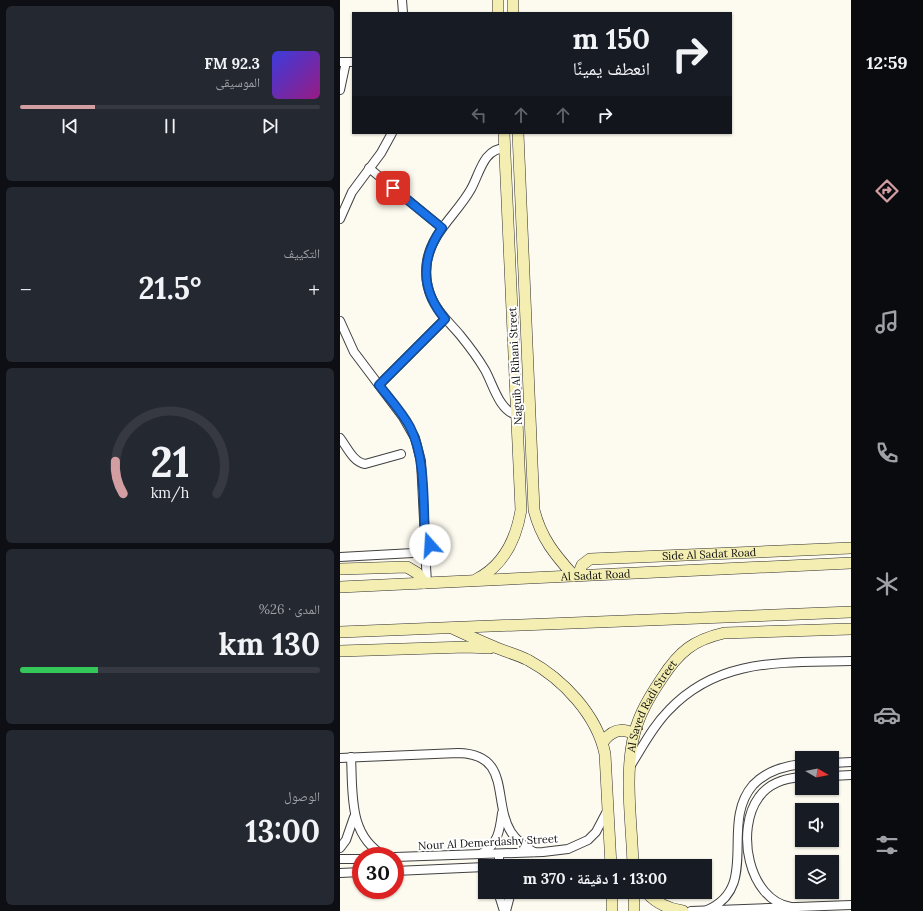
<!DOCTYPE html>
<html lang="ar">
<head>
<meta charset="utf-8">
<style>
	:root { --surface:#171b24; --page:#242831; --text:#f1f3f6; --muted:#9ea1a6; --line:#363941; --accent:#d29ea2 }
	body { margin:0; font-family:Lora,"Noto Naskh Arabic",serif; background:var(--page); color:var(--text); direction:rtl; height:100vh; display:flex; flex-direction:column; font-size:15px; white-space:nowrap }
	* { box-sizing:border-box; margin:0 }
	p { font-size:13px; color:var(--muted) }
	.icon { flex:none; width:22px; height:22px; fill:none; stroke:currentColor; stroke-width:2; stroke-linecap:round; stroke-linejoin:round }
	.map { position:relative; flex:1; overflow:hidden; direction:ltr }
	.side { display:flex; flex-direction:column; gap:6px; padding:6px; background:#0d0f14; width:340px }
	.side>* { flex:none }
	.top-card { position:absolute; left:12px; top:12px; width:380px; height:122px; border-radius:0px; box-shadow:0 1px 3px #0004; direction:rtl; background:#171b24; color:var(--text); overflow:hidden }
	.needle { width:26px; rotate:99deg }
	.tools { position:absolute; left:455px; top:751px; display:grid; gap:8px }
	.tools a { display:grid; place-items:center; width:44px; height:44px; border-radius:0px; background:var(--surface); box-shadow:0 1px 3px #0004; font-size:20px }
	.speed { position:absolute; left:12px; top:847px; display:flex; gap:8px; font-size:20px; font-weight:700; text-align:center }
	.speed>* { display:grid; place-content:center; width:52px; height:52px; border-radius:50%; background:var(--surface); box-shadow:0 1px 3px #0004; line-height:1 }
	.speed .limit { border:6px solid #d22; background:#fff; color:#111 }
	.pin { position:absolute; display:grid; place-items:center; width:34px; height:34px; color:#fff; margin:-17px; border-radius:8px; box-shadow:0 2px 6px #0006 }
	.me { position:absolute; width:44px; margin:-22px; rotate:341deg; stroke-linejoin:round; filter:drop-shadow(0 0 3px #0008) }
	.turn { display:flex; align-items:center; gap:14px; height:84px; padding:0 16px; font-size:18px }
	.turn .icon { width:52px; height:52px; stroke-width:2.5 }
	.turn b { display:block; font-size:28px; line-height:34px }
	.lanes { display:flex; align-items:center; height:38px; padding:0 16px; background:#0003; justify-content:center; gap:20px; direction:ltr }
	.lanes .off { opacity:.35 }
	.big { font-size:30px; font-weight:700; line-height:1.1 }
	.side .card { flex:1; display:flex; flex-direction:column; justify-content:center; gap:6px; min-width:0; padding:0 14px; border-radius:6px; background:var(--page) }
	.side .dial { align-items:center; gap:0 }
	.dial svg { height:104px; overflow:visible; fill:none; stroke:var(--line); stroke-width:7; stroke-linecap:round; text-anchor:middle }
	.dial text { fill:var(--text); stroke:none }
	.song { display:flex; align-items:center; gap:12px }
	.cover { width:48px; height:48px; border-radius:6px; background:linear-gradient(135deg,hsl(240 70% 55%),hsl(310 70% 35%)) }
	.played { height:4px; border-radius:2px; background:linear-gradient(90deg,var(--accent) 25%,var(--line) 25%) }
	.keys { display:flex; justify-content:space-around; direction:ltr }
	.heat { display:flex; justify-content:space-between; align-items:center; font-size:22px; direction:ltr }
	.charge { height:6px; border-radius:3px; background:linear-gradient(90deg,#34c759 26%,var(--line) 0) }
	.trip { position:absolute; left:138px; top:859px; width:234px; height:40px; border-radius:0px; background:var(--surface); box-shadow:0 1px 3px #0004; font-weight:700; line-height:40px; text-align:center; direction:rtl }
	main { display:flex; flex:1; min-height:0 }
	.dock { display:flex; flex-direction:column; width:72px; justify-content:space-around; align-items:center; background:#090b0e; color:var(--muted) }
	.dock .icon { width:28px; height:28px }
	.dock .on { color:var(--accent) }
	.dock b { font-size:18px; color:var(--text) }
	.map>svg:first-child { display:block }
</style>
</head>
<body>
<main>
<nav class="dock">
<b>12:59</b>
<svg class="icon on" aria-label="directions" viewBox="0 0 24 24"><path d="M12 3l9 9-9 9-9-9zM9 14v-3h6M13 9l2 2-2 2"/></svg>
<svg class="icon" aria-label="music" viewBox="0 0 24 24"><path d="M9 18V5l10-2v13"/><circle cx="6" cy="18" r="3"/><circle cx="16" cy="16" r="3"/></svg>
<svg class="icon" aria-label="phone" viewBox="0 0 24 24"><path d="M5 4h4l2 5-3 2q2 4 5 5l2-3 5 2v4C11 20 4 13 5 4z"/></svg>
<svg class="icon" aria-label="climate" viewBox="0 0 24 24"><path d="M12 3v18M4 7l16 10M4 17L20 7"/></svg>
<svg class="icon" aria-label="car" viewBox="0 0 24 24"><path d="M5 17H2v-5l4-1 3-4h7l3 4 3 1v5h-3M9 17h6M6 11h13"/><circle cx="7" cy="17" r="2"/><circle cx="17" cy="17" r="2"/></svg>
<svg class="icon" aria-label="filters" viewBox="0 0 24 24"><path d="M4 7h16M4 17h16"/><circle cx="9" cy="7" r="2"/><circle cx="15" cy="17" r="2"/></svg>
</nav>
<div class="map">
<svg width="511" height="911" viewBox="0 0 511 911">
	<rect width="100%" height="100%" fill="#fdfaef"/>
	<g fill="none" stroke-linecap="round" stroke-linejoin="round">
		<defs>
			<g id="street">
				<path d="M62 0 63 13"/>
				<path d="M0 62H13"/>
				<path d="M0 90 6 62"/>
				<path d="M165 148C143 149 140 173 131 189 117 214 92 232 87 261 85 274 87 288 92 299 99 314 110 323 120 335 129 346 138 358 145 370 153 384 159 411 177 415"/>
				<path d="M29 168 102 228"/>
				<path d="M0 219 12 192 41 153 52 133"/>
				<path d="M0 321 14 352 63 417 75 438 81 461 85 539"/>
				<path d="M39 385 105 319"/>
				<path d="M0 438C7 447 13 462 25 464L61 454"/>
				<circle cx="85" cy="544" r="5"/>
				<path d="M85 549 87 583"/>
				<path d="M0 557 73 553 82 548"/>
				<path d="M11 757C13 794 8 836 45 856"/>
				<path d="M0 758 118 753C172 754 152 801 171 832 177 841 185 847 194 852"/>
				<path d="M492 763 511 762"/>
				<path d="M291 765C303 746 313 726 329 710 379 657 444 663 511 661"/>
				<path d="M492 776 511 775"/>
				<path d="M0 848 6 840 14 817"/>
				<path d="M142 853C158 845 160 829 162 813"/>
				<path d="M159 854V866"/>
				<path d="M55 857 203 852 228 849 248 840 256 832 267 811"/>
				<path d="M0 859H21"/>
				<path d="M182 866H226"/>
				<path d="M55 871 145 867"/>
				<path d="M0 873 21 872"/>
				<path d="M158 892 164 911"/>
				<path d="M451 907C408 900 395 829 419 797 429 783 445 778 462 777"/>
				<path d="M367 910C421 887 379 824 413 785 426 771 443 766 462 764"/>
				<path d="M166 911 171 892"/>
				<path d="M351 911 511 905"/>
			</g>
			<g id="secondary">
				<path d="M158 0V13"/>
				<path d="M173 0V13"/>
				<path d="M178 133 194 510C201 538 215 555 234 576"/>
				<path d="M0 569 67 567 77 573 84 583"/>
				<path id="s1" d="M238 575 242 565 250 559 511 548"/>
				<path d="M137 579C164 565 176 540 181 510L164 133"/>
				<path id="s2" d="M0 587 511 563"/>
				<path d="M112 628C127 635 142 642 157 648 167 652 178 655 188 660 223 679 257 715 265 754L271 866"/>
				<path d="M0 632 511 612"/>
				<path d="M0 651 126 647 150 648"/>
				<path d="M263 742C271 731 281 727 294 734"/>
				<path id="s3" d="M293 866C292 824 284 776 294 735 299 714 310 696 322 678 339 652 353 640 384 633L511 629"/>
				<path d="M272 892V911"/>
				<path d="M294 892V911"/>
				<path d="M306 892C316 903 328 909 343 911"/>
			</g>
		</defs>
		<!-- street casing -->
		<use href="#street" stroke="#404040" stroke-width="10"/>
		<!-- secondary casing -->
		<use href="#secondary" stroke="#2f2f2f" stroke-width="12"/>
		<!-- street -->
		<use href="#street" stroke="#fff" stroke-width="8"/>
		<!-- secondary -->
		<use href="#secondary" stroke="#f4eeb3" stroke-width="11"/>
	</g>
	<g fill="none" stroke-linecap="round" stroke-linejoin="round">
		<defs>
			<path id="route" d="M53 188 102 228C80 259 81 290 105 319L39 385C49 398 62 412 70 427 86 458 83 504 85 539L89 540 90 545"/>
		</defs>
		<!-- route casing -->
		<use href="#route" stroke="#114b97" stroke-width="10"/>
		<!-- route -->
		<use href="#route" stroke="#1a73e8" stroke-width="7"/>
	</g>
	<g text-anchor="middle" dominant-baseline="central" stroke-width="4" stroke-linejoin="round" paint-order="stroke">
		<!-- street labels -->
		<g font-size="11" fill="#0d0d0d" stroke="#fff">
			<text transform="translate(175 366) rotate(-93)">Naguib Al Rihani Street</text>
			<text stroke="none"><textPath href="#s1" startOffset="140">Side Al Sadat Road</textPath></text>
			<text stroke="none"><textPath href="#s2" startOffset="256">Al Sadat Road</textPath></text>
			<text stroke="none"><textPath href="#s3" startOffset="165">Al Sayed Radi Street</textPath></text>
			<text transform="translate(148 842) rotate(-3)">Nour Al Demerdashy Street</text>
		</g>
	</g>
</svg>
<div class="tools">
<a><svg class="needle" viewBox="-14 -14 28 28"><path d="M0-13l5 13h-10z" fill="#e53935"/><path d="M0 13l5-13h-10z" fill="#9ea1a6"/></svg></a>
<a><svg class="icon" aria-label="sound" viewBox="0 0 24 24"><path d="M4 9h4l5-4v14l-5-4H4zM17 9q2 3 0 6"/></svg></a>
<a><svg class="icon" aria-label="layers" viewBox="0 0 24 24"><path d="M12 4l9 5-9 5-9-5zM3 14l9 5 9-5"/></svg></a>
</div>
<div class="speed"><div class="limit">30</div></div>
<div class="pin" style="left:53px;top:188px;background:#d93025"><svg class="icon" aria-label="arrive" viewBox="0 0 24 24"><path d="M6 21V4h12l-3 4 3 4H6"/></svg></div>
<svg class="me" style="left:90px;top:545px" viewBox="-20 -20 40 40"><circle r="19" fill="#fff"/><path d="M0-13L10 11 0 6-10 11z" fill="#1a73e8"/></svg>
<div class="trip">13:00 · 1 دقيقة · 370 m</div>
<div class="top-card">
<div class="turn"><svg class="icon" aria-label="right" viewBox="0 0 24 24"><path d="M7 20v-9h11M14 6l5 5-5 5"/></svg><div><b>150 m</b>انعطف يمينًا</div></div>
<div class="lanes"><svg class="icon off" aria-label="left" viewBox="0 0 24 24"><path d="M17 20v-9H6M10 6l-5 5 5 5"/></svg><svg class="icon off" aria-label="ahead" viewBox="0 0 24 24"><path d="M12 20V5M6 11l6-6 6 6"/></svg><svg class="icon off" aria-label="ahead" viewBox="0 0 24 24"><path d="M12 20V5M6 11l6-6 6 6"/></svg><svg class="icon" aria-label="right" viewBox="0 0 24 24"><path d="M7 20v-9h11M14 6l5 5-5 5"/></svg></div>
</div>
</div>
<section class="side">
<div class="card">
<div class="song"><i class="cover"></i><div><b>92.3 FM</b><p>الموسيقى</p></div></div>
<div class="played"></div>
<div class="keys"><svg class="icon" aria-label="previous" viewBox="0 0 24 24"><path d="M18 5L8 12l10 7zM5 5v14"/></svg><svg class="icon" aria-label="pause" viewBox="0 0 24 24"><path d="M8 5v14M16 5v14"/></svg><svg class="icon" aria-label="next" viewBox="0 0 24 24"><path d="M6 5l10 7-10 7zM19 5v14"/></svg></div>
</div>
<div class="card"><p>التكييف</p>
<div class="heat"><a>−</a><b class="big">21.5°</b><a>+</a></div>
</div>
<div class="card dial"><svg viewBox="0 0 100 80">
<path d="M14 69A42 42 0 1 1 86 69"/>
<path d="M14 69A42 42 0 0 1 8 44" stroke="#d29ea2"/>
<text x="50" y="56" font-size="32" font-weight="700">21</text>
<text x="50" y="72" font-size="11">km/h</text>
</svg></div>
<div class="card"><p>المدى · 26%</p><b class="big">130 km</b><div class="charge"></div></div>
<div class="card"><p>الوصول</p><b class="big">13:00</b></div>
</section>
</main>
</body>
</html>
